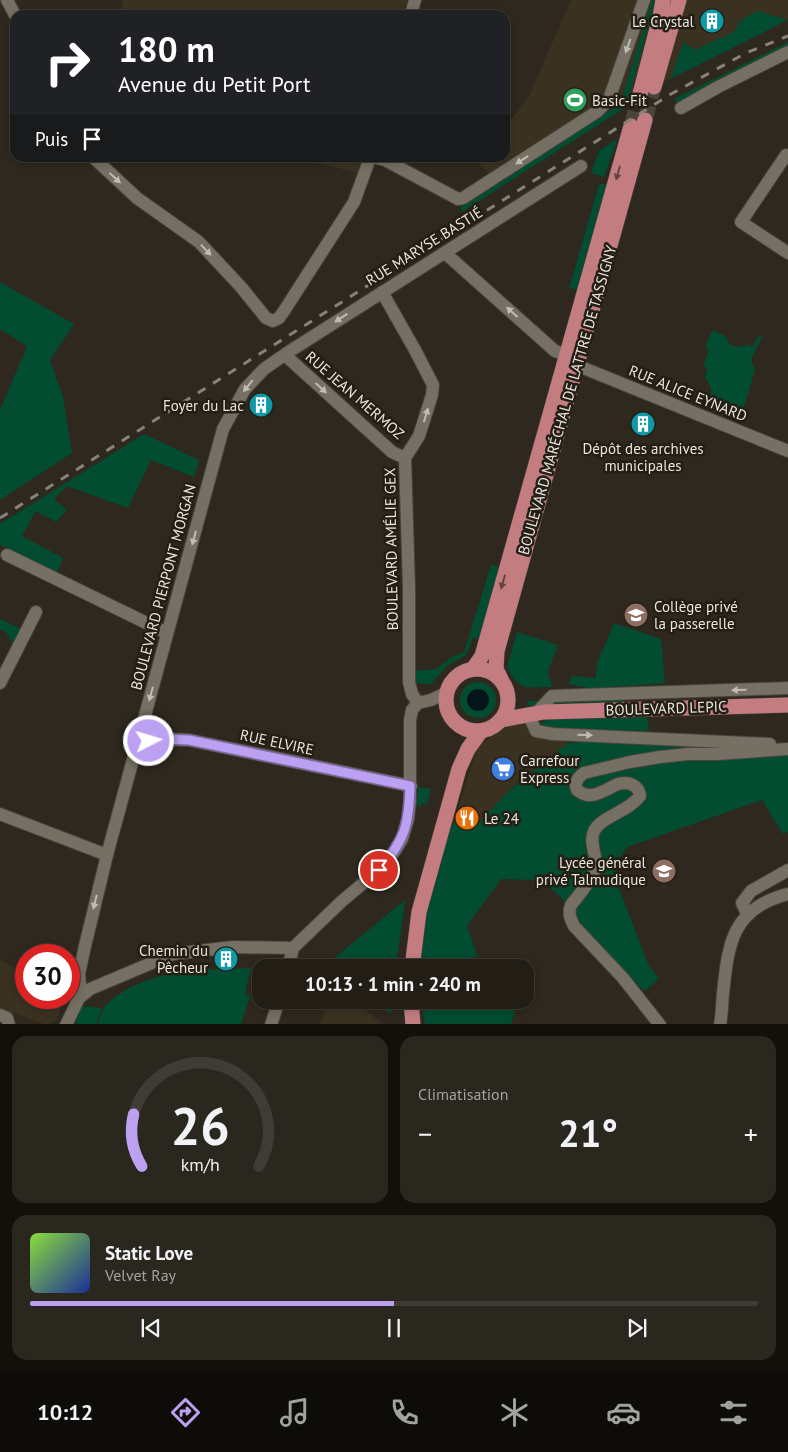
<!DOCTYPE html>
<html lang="fr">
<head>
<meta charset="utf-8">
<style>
	:root { --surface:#221e16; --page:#2a271f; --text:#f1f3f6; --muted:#a2a2a1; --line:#3f3c35; --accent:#bca0f2 }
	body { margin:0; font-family:"PT Sans",sans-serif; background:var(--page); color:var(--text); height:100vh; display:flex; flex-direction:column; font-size:19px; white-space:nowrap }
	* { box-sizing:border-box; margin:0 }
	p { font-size:16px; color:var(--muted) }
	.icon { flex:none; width:28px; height:28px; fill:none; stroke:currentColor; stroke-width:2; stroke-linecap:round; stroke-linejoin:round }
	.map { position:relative; height:1024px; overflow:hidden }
	.sheet { display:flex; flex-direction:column; gap:12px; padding:12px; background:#13100c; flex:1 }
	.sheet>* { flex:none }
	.top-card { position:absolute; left:10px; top:10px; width:500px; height:152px; border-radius:15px; box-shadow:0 2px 8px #0003,0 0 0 1px var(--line); background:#202124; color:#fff; overflow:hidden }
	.speed { position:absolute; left:15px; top:944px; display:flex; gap:10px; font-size:25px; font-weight:700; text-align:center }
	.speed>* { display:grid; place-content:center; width:65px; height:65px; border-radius:50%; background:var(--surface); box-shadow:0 2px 8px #0003,0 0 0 1px var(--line); line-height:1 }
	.speed .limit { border:8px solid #d22; background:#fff; color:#111 }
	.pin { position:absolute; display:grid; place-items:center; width:42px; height:42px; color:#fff; margin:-21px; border:2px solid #fff; border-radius:50%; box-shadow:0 1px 5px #0007 }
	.me { position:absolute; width:55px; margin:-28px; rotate:85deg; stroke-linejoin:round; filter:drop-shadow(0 0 4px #0008) }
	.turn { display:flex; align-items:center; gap:18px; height:105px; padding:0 25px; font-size:22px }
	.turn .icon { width:65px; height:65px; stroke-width:2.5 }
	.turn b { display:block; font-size:35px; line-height:42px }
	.then { display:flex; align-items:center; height:48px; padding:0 25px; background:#0003; gap:10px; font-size:19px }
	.big { font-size:38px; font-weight:600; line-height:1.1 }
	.sheet .widget { flex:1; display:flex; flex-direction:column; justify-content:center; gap:8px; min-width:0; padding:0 18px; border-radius:15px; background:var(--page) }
	.sheet .dial { align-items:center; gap:0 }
	.dial svg { height:130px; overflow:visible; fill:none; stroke:var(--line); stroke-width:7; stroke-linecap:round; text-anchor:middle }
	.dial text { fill:var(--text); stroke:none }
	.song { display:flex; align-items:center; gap:15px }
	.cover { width:60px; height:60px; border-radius:8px; background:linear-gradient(135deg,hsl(90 70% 55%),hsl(230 70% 35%)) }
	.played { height:5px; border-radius:2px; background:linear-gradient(90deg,var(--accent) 50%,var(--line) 50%) }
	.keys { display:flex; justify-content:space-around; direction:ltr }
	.heat { display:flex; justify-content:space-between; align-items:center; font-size:28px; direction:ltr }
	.sheet .tiles { flex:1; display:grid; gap:12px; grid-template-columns:1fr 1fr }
	.widget:last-child { grid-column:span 2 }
	.trip { position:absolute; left:252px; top:959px; width:282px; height:50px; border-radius:15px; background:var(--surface); box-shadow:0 2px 8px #0003,0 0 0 1px var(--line); font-weight:600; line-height:50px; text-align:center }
	.dock { display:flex; height:80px; justify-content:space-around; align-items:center; background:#0e0c09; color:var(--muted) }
	.dock .icon { width:35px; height:35px }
	.dock .selected { color:var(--accent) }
	.dock b { font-size:22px; color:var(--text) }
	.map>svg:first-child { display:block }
</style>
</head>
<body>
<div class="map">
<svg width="788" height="1025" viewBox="0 0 788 1025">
	<rect width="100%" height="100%" fill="#2e281e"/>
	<!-- built -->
	<g fill="#3a3121">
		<path d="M123 0H407L403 15H121Z"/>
		<path d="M571 0H788V20L693 64 501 183 478 164 483 158H505V128L529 96Z"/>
		<path d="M297 158H362L357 173Z"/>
		<path d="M515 721 568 743 511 789 472 831 453 823 478 746Z"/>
		<path d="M0 960 26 976V998H62L64 999 56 1021 48 1024H44L0 1008Z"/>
		<path d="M328 1000H350L384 1024H320Z"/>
	</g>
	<!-- green -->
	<g fill="#024c31">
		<path d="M652 0H654L655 2 626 107 462 212 460 208 620 104Z"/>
		<path d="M758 11 788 20 670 79 684 42 694 50 734 32 741 20Z"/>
		<path d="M788 42V49L678 105 674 99Z"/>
		<path d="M618 138 604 177 591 173 599 151Z"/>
		<path d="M599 184H609L579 290 569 288Z"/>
		<path d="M0 282 74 324 50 360 63 396 72 453 0 500V410L27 346 0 329Z"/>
		<path d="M712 330 725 336 729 344 738 347 745 346 746 344 752 347 759 335 762 337 751 360 755 370 740 420 707 406C712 393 714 390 705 378L707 368 703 366 709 350 705 347Z"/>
		<path d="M144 434 199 460 194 477 151 460 128 508 67 486 54 499 67 510 56 522 36 511 22 536 63 558 57 573 0 545V524Z"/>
		<path d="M491 565 501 568 479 638H473L466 655 447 666 431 684 414 683V671L436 669 452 657 464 652Z"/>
		<path d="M0 619 21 629 13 645 6 632 0 630Z"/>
		<path d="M614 623 661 639 665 683 594 689 568 684 572 676 595 678 598 661Z"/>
		<path d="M517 632 558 645 548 671 552 687C526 687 520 692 507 667Z"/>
		<circle cx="478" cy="700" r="18"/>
		<path d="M623 700V705L527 706 528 701Z"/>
		<path d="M647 717 649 731 547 728 541 724 545 720 574 718Z"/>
		<path d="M617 739 788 753V832L783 834 762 800 627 847 617 861 615 878 648 964 659 979 645 991 621 975 584 932 560 896 539 880 501 879 467 926 477 955 462 967 419 968 422 928 432 875 453 823 472 830 511 789 568 743Z"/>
		<path d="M418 787 431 789 427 804 422 803 421 807 417 806Z"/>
		<path d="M405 900 396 967H327V964Z"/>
		<path d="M251 968 245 994 250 996 241 1024H97C100 1018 102 1008 107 1004 145 968 203 970 251 968Z"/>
		<path d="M368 1000H392L391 1014Z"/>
		<path d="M421 1000H442L457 1006 469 1000H513L517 1004 511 1024 425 1025Z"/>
		<path d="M82 1006 102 1008 96 1024 76 1025 77 1016Z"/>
	</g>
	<!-- water -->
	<circle fill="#06151b" cx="478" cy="700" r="11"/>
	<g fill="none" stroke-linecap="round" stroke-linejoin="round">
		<!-- major-tunnel -->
		<g stroke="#4a443b" stroke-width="15" stroke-dasharray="15 8" stroke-linecap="butt">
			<path d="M645 120 654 87"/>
			<path d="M631 126 639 98"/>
		</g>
		<defs>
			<g id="minor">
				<path d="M7 0 15 15"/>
				<path d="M411 15 415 0"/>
				<path d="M681 108 718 87 788 52"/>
				<path d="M786 155 741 222 788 253"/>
				<path d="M94 158 137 198 199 242 241 287 266 318 273 321 279 318 284 311 354 202 370 158"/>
				<path d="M376 158 385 160 458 199 463 198 598 111 609 99 644 0"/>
				<path d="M445 253 555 351 566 355"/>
				<path d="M382 292 415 350 433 385 432 395 419 436 405 458 409 588V682L412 694 418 703"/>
				<path d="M285 355 392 452 405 458"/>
				<path d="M576 365 788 451"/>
				<path d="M7 555 167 633"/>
				<path d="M0 683 36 612"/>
				<path d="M418 703 431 700 446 693"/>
				<path d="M538 711 552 696 788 688"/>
				<path d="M528 714 536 731 553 734 770 744"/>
				<path d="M141 733 144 740 149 741 163 739 189 740 411 786"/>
				<path d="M0 814 107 855"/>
				<path d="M748 915 742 903 751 891 788 870"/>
				<path d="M288 968 293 948 342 901 379 870 394 852 402 839 408 819 410 801V720L412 710 418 703"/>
				<path d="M81 995 79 974 85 946 107 855 223 429 245 389 264 369 290 351 581 166"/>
				<path d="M0 1015 7 1018 9 1025"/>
				<path d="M66 1025 79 998 90 989 173 954 233 947 293 948"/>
				<path d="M271 1025 279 1000"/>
				<path d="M660 1025 623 978 574 926C570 918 568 913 571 905 578 896 592 880 595 870 599 857 588 844 594 831 602 816 628 812 640 796 639 785 628 781 618 784 604 790 591 802 577 790 574 783 578 777 584 773L630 762 660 757 688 754H718L788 749"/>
				<path d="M720 1025C722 1015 722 1004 723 994 728 944 732 908 788 894"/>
			</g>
			<g id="major">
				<path d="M654 87 679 0"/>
				<path d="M639 98 660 17 663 0"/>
				<circle cx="477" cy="700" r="31"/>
				<path d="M473 669 482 656 631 126"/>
				<path d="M501 679 496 669 497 651 645 120"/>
				<path d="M501 720 544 712 788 705"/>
				<path d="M412 968 419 912 459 769 468 749 481 731"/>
				<path d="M411 1000 413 1025"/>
			</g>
		</defs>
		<!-- minor casing -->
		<use href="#minor" stroke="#49443b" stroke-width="14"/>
		<!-- major casing -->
		<use href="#major" stroke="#49443b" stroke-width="16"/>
		<!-- minor -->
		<use href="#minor" stroke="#766f63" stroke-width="12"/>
		<!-- major -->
		<use href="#major" stroke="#c37d80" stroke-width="15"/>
		<!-- rail -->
		<path stroke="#87827a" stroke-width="3" stroke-dasharray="9 9" stroke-linecap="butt" d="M0 518 671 94 746 53 788 36"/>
	</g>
	<!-- one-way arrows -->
	<defs><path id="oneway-solid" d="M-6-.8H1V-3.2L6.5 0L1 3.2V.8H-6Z" transform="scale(1.25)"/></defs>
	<g fill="#c1bcb3">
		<use href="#oneway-solid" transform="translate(628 46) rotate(110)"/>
		<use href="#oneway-solid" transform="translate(522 160) rotate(147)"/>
		<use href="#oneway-solid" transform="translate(115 178) rotate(43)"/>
		<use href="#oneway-solid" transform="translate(206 250) rotate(46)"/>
		<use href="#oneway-solid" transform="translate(512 312) rotate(-138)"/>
		<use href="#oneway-solid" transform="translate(341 318) rotate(147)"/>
		<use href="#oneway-solid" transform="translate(248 386) rotate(129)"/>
		<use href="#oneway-solid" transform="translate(321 388) rotate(42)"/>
		<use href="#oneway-solid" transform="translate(426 415) rotate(-73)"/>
		<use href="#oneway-solid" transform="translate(194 538) rotate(105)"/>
		<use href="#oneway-solid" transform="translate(739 690) rotate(178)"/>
		<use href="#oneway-solid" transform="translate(151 694) rotate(105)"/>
		<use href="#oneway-solid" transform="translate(585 735) rotate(2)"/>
		<use href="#oneway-solid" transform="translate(95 902) rotate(104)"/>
	</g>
	<g fill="#64443f">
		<use href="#oneway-solid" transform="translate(618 173) rotate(106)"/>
		<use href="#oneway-solid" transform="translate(503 582) rotate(106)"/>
	</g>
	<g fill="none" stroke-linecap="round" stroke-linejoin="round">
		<defs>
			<path id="route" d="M149 741 163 739 189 740 410 786C409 825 405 840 379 870"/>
		</defs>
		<!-- route casing -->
		<use href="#route" stroke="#7a689d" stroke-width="12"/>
		<!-- route -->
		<use href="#route" stroke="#bca0f2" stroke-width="9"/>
	</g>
	<!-- icons -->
	<defs>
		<symbol id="building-disc" viewBox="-11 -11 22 22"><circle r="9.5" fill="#0f9aa8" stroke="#241e14"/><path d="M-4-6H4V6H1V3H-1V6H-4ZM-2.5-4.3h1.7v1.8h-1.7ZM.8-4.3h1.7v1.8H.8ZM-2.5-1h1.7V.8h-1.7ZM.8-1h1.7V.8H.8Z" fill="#fff"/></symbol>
		<symbol id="stadium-disc" viewBox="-11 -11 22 22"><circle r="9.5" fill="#2e9e5b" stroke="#241e14"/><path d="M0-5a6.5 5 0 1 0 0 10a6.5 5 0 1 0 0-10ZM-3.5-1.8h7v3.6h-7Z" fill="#fff"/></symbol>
		<symbol id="school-disc" viewBox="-11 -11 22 22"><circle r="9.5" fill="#8d6e63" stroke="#241e14"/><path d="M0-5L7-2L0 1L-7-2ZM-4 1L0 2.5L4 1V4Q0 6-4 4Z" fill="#fff"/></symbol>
		<symbol id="supermarket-disc" viewBox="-11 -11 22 22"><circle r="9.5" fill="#3f7fe0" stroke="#241e14"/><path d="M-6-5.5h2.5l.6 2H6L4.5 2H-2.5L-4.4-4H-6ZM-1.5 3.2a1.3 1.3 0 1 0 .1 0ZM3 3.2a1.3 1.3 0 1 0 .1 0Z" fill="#fff"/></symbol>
		<symbol id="restaurant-disc" viewBox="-11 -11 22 22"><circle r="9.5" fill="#e8710a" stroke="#241e14"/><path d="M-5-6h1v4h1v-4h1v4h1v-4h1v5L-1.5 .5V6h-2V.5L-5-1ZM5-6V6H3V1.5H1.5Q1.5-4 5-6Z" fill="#fff"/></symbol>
	</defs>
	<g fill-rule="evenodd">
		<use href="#building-disc" x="698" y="7" width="28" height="28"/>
		<use href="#stadium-disc" x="561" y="86" width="28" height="28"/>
		<use href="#building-disc" x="247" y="391" width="28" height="28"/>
		<use href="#building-disc" x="629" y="410" width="28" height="28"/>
		<use href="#school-disc" x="622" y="601" width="28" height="28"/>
		<use href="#supermarket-disc" x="489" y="755" width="28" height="28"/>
		<use href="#restaurant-disc" x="453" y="804" width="28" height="28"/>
		<use href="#school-disc" x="650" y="857" width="28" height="28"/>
		<use href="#building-disc" x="212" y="945" width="28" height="28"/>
	</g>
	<g text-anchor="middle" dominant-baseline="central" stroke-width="5" stroke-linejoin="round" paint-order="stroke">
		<!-- poi labels -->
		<g font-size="15" fill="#e9e5de" stroke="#241e14" text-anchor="end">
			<text x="694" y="21">Le Crystal</text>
			<text x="592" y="100" text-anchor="start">Basic-Fit</text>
			<text x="244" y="405">Foyer du Lac</text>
			<text x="643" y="448" text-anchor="middle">Dépôt des archives<tspan x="643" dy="17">municipales</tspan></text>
			<text x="654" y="606" text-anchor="start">Collège privé<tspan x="654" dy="17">la passerelle</tspan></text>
			<text x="520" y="760" text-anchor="start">Carrefour<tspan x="520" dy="17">Express</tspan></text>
			<text x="484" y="818" text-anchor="start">Le 24</text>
			<text x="646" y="862">Lycée général<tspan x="646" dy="17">privé Talmudique</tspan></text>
			<text x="208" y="950">Chemin du<tspan x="208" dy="17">Pêcheur</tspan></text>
		</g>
		<!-- street labels -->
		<g font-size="15" fill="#e9e5de" stroke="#241e14">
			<text transform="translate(424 246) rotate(-32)">RUE MARYSE BASTIÉ</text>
			<text transform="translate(688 393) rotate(22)">RUE ALICE EYNARD</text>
			<text transform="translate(355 395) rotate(41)">RUE JEAN MERMOZ</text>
			<text transform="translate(567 400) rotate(-74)">BOULEVARD MARÉCHAL DE LATTRE DE TASSIGNY</text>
			<text transform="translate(391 549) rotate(-91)">BOULEVARD AMÉLIE GEX</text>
			<text transform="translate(163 587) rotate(-75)">BOULEVARD PIERPONT MORGAN</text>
			<text transform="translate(666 708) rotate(-2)">BOULEVARD LEPIC</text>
			<text transform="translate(277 742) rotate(12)">RUE ELVIRE</text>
		</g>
	</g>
</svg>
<div class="speed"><div class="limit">30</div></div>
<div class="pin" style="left:379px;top:870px;background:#d93025"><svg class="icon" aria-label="arrive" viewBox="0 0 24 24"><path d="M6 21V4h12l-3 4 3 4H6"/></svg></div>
<svg class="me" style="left:149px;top:741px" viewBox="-20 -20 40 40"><circle r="17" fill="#bca0f2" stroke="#fff" stroke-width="3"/><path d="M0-11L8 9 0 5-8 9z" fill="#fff"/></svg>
<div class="trip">10:13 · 1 min · 240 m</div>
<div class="top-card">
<div class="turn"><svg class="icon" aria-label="right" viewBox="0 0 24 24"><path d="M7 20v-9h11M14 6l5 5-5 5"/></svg><div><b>180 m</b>Avenue du Petit Port</div></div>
<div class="then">Puis<svg class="icon" aria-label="arrive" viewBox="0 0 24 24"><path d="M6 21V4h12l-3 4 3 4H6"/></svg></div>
</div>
</div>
<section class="sheet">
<div class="tiles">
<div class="widget dial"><svg viewBox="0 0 100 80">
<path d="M14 69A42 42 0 1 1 86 69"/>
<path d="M14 69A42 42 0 0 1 9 37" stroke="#bca0f2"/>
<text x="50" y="56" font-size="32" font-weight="700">26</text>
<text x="50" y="72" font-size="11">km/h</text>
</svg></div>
<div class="widget"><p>Climatisation</p>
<div class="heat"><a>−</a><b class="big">21°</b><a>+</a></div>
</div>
<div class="widget">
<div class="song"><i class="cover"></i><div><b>Static Love</b><p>Velvet Ray</p></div></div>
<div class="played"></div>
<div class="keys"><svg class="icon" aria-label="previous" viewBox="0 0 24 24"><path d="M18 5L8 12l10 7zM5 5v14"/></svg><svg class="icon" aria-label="pause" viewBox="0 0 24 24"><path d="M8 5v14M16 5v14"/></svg><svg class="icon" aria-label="next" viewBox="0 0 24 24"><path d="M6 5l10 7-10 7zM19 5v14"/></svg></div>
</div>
</div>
</section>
<nav class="dock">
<b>10:12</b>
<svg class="icon selected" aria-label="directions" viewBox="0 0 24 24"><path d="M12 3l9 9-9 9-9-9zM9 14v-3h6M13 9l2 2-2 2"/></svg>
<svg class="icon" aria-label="music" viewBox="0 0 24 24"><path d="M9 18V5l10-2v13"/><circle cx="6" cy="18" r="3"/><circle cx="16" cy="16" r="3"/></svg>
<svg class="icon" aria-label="phone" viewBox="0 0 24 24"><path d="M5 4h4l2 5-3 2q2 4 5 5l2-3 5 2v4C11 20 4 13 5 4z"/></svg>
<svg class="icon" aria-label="climate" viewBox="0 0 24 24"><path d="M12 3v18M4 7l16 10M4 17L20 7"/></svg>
<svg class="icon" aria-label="car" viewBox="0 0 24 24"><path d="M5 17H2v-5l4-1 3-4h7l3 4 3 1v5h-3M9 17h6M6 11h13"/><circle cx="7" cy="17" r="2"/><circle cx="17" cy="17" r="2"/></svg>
<svg class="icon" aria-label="filters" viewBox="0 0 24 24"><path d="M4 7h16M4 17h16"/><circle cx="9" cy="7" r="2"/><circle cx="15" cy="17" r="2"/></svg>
</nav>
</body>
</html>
